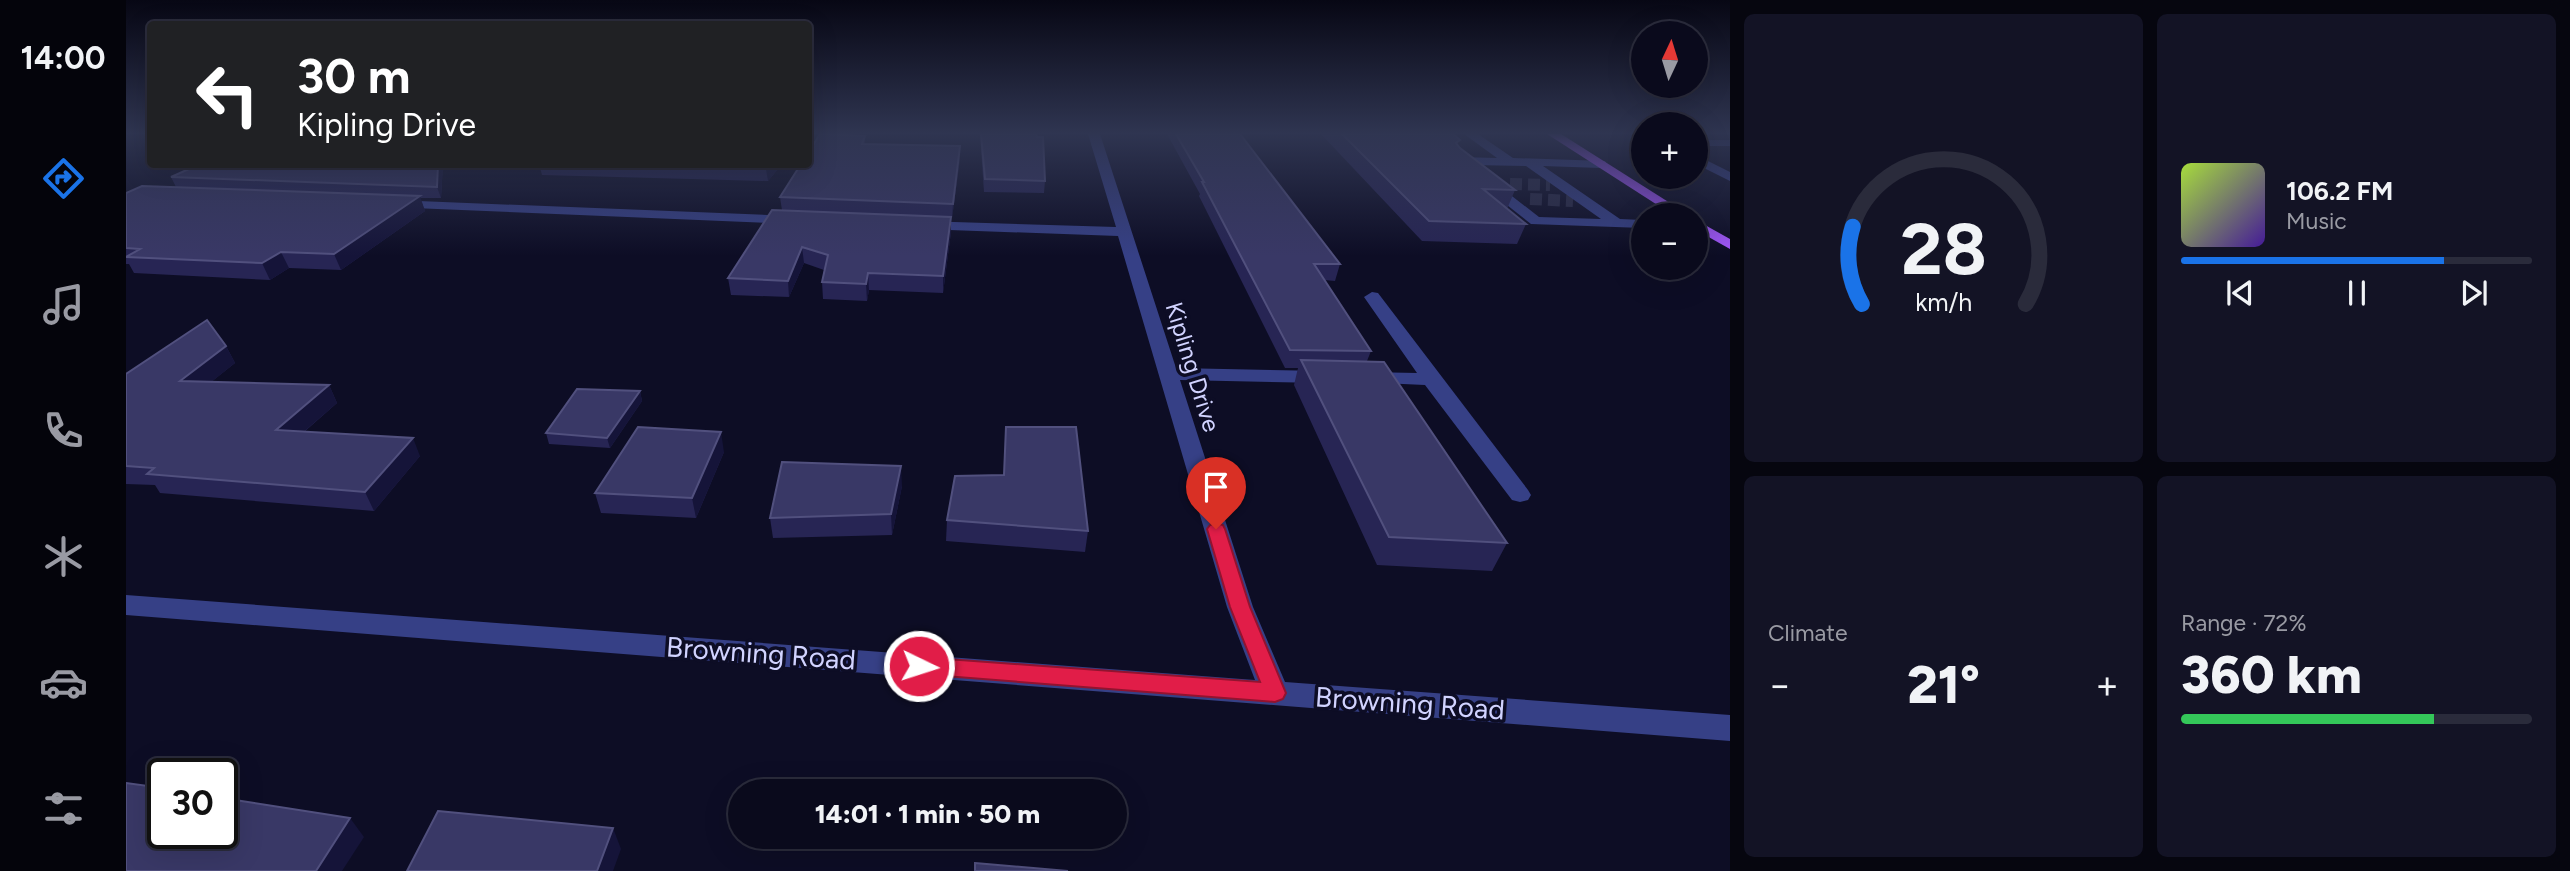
<!DOCTYPE html>
<html lang="en">
<head>
<meta charset="utf-8">
<style>
	:root { --surface:#0a0a1c; --page:#131325; --text:#f1f3f6; --muted:#999aa3; --line:#2a2b3b; --accent:#1a73e8 }
	body { margin:0; font-family:Figtree,sans-serif; background:var(--page); color:var(--text); height:100vh; display:flex; flex-direction:column; font-size:26px; white-space:nowrap }
	* { box-sizing:border-box; margin:0 }
	p { font-size:23px; color:var(--muted) }
	.icon { flex:none; width:38px; height:38px; fill:none; stroke:currentColor; stroke-width:2; stroke-linecap:round; stroke-linejoin:round }
	.map { position:relative; flex:1; overflow:hidden }
	.sheet { display:flex; flex-direction:column; gap:14px; padding:14px; background:#06060f; width:840px }
	.sheet>* { flex:none }
	.hud { position:absolute; left:21px; top:21px; width:665px; height:147px; border-radius:7px; box-shadow:0 7px 28px #0002,0 0 0 2px var(--line); background:#202124; color:#fff; overflow:hidden }
	.needle { width:46px; rotate:4deg }
	.tools { position:absolute; left:1505px; top:21px; display:grid; gap:14px }
	.tools a { display:grid; place-items:center; width:77px; height:77px; border-radius:50%; background:var(--surface); box-shadow:0 7px 28px #0002,0 0 0 2px var(--line); font-size:35px }
	.speed { position:absolute; left:21px; top:758px; display:flex; gap:14px; font-size:35px; font-weight:700; text-align:center }
	.speed>* { display:grid; place-content:center; width:91px; height:91px; border-radius:50%; background:var(--surface); box-shadow:0 7px 28px #0002,0 0 0 2px var(--line); line-height:1 }
	.speed .limit { border:4px solid #111; border-radius:10px; background:#fff; color:#111 }
	.pin { position:absolute; display:grid; place-items:center; width:60px; height:60px; color:#fff; margin:-72px -30px; border-radius:50% 50% 50% 0; rotate:-45deg; box-shadow:0 0 7px #0007 }
	.pin .icon { rotate:45deg }
	.me { position:absolute; width:77px; margin:-38px; rotate:94deg; stroke-linejoin:round; filter:drop-shadow(0 0 5px #0008) }
	.turn { display:flex; align-items:center; gap:24px; height:147px; padding:0 35px; font-size:32px }
	.turn .icon { width:91px; height:91px; stroke-width:2.5 }
	.turn b { display:block; font-size:49px; line-height:60px }
	.big { font-size:52px; font-weight:800; line-height:1.1 }
	.sheet .card { flex:1; display:flex; flex-direction:column; justify-content:center; gap:10px; min-width:0; padding:0 24px; border-radius:10px; background:var(--page) }
	.sheet .dial { align-items:center; gap:0 }
	.dial svg { height:182px; overflow:visible; fill:none; stroke:var(--line); stroke-width:7; stroke-linecap:round; text-anchor:middle }
	.dial text { fill:var(--text); stroke:none }
	.song { display:flex; align-items:center; gap:21px }
	.cover { width:84px; height:84px; border-radius:10px; background:linear-gradient(135deg,hsl(80 70% 55%),hsl(260 70% 35%)) }
	.played { height:7px; border-radius:4px; background:linear-gradient(90deg,var(--accent) 75%,var(--line) 75%) }
	.keys { display:flex; justify-content:space-around; direction:ltr }
	.heat { display:flex; justify-content:space-between; align-items:center; font-size:38px; direction:ltr }
	.charge { height:10px; border-radius:5px; background:linear-gradient(90deg,#34c759 72%,var(--line) 0) }
	.sheet .tiles { flex:1; display:grid; gap:14px; grid-template-columns:repeat(2,1fr) }
	.trip { position:absolute; left:602px; top:779px; width:399px; height:70px; border-radius:35px; background:var(--surface); box-shadow:0 7px 28px #0002,0 0 0 2px var(--line); font-weight:800; line-height:70px; text-align:center }
	main { display:flex; flex:1; min-height:0 }
	.tab-bar { display:flex; flex-direction:column; width:126px; justify-content:space-around; align-items:center; background:#04040b; color:var(--muted) }
	.tab-bar .icon { width:49px; height:49px }
	.tab-bar .selected { color:var(--accent) }
	.tab-bar b { font-size:32px; color:var(--text) }
	.map>svg:first-child { display:block }
</style>
</head>
<body>
<main>
<nav class="tab-bar">
<b>14:00</b>
<svg class="icon selected" aria-label="directions" viewBox="0 0 24 24"><path d="M12 3l9 9-9 9-9-9zM9 14v-3h6M13 9l2 2-2 2"/></svg>
<svg class="icon" aria-label="music" viewBox="0 0 24 24"><path d="M9 18V5l10-2v13"/><circle cx="6" cy="18" r="3"/><circle cx="16" cy="16" r="3"/></svg>
<svg class="icon" aria-label="phone" viewBox="0 0 24 24"><path d="M5 4h4l2 5-3 2q2 4 5 5l2-3 5 2v4C11 20 4 13 5 4z"/></svg>
<svg class="icon" aria-label="climate" viewBox="0 0 24 24"><path d="M12 3v18M4 7l16 10M4 17L20 7"/></svg>
<svg class="icon" aria-label="car" viewBox="0 0 24 24"><path d="M5 17H2v-5l4-1 3-4h7l3 4 3 1v5h-3M9 17h6M6 11h13"/><circle cx="7" cy="17" r="2"/><circle cx="17" cy="17" r="2"/></svg>
<svg class="icon" aria-label="filters" viewBox="0 0 24 24"><path d="M4 7h16M4 17h16"/><circle cx="9" cy="7" r="2"/><circle cx="15" cy="17" r="2"/></svg>
</nav>
<div class="map">
<svg width="1604" height="871" viewBox="0 0 1604 871">
	<rect width="100%" height="100%" fill="#0d0d25"/>
	<g fill="none" stroke-linecap="round" stroke-linejoin="round">
		<!-- minor-tunnel -->
		<g stroke="#2a2b46" stroke-width="12" stroke-dasharray="12 6" stroke-linecap="butt">
			<path d="M1384 184 1424 185"/>
			<path d="M1404 199 1447 201"/>
		</g>
		<!-- minor -->
		<g fill="#364086" fill-rule="evenodd">
			<path d="M962 134H974L1050 368 1198 371 1208 377 1198 383 1054 380 1127 607 1159 682 1604 715V741L0 615V595L1129 680 1101 607 992 236 796 229 789 225 796 221 990 227Z"/>
			<path d="M1338 134H1352L1387 158 1479 161 1481 164 1475 168 1417 166 1494 219 1517 220V228L1405 224 1329 164 1327 161 1333 157 1371 158ZM1346 165 1400 166 1475 219 1413 217Z"/>
			<rect x="1570" y="140" width="34" height="6"/>
			<path d="M1570 155 1604 172V181L1570 164Z"/>
			<path d="M268 200 669 216 676 220 669 224 263 207 261 204Z"/>
			<path d="M1246 292 1252 293 1402 490 1405 495 1402 500 1394 502 1386 500 1299 385 1233 382 1230 378 1233 374 1240 372 1291 373 1238 297Z"/>
		</g>
		<!-- major -->
		<g fill="#a558ff" fill-rule="evenodd">
			<path d="M1421 134H1435L1563 215H1547Z"/>
			<path d="M1570 220 1604 239V249L1570 230Z"/>
		</g>
	</g>
	<!-- wall -->
	<g fill="#272554">
		<path d="M854 134H910L919 181 918 193 858 192Z"/>
		<path d="M1041 134H1114L1214 264 1209 281 1198 280 1245 351 1241 361 1381 543 1366 571 1251 565 1168 385 1172 368H1159L1073 196 1074 194Z"/>
		<path d="M1195 134H1327L1334 148 1389 190 1381 209 1400 224 1391 244 1296 241Z"/>
		<path d="M739 136V145L834 159 826 218H825V232L817 293 743 290 741 301 697 299 696 282 698 270 678 263 663 297 605 295 602 278 656 210 654 197Z"/>
		<path d="M317 164 315 198H294L299 211 215 270 163 268 144 280 8 273 3 264H0V193L50 187 45 177Z"/>
		<path d="M413 164H656L642 181 416 175Z"/>
		<path d="M100 346 109 363 85 382 203 385 211 403 178 432 294 456 248 511 34 493 29 485 0 484V374Z"/>
		<path d="M514 391 516 401 484 448 423 444 420 433Z"/>
		<path d="M598 452 570 518 475 513 469 493Z"/>
		<path d="M776 486 766 535 647 538 644 518Z"/>
		<path d="M821 520 962 531 959 552 820 541Z"/>
	</g>
	<!-- shaded-wall -->
	<g fill="#151439">
		<path d="M834 146V159L826 218 827 204Z"/>
		<path d="M312 164H317L315 198 311 187Z"/>
		<path d="M644 164H656L642 181 640 169Z"/>
		<path d="M294 196 299 211 215 270 208 254Z"/>
		<path d="M825 217V232L817 293V276Z"/>
		<path d="M676 247 678 263 663 297 662 281Z"/>
		<path d="M155 252 163 268 144 280 136 263Z"/>
		<path d="M742 273 743 290 741 301 740 284Z"/>
		<path d="M100 346 109 363 64 399 54 381Z"/>
		<path d="M203 385 211 403 159 448 150 430Z"/>
		<path d="M514 391 516 401 484 448 481 438Z"/>
		<path d="M595 432 598 452 570 518 566 498Z"/>
		<path d="M287 438 294 456 248 511 239 492Z"/>
		<path d="M775 466 776 486 766 535 765 514Z"/>
		<path d="M224 818 238 837 216 871H190Z"/>
		<path d="M487 828 495 849 487 871H471Z"/>
	</g>
	<!-- building -->
	<g fill="#393866" stroke="#51507e" stroke-width="2">
		<path d="M694 134 739 136 736 144 834 146 827 204 654 197 675 164H682V153Z"/>
		<path d="M855 134H910L911 137H917L919 181 859 179Z"/>
		<path d="M1050 134H1114L1214 264H1188L1245 351 1164 350 1076 182H1078Z"/>
		<path d="M1216 134H1327L1334 140 1330 143 1334 148 1389 190 1357 189 1400 224 1303 221Z"/>
		<path d="M74 164H312L311 187 45 177Z"/>
		<path d="M474 164H644L640 169Z"/>
		<path d="M16 186 294 196 208 254 155 252 136 263 0 257 14 249 0 248V193Z"/>
		<path d="M646 210 825 217 817 276 742 273 740 284 696 282 702 255 676 247 662 281 602 278Z"/>
		<path d="M81 320 100 346 54 381 203 385 150 430 287 438 239 492 21 474 28 468 0 466V374Z"/>
		<path d="M1175 360 1258 362 1381 543 1263 537Z"/>
		<path d="M451 389 514 391 481 438 420 433Z"/>
		<path d="M512 427 595 432 566 498 469 493Z"/>
		<path d="M880 427H950L962 531 821 520 829 476 878 475Z"/>
		<path d="M656 462 775 466 765 514 644 518Z"/>
		<path d="M0 783 37 788V833H96V798L224 818 190 871H0Z"/>
		<path d="M312 811 487 828 471 871H281Z"/>
		<path d="M849 863 942 871H849Z"/>
	</g>
	<!-- sky -->
	<linearGradient id="sky" x2="0" y2="1"><stop stop-color="#070714"/><stop offset="0.52" stop-color="#2f3551"/><stop offset="1" stop-color="#2f3551" stop-opacity="0"/></linearGradient>
	<rect width="1604" height="256" fill="url(#sky)"/>
	<!-- route -->
	<path fill="#e11d48" stroke="#92132f" stroke-width="2" d="M1090 523 1097 525 1099 529 1124 607 1160 693 1157 699 1149 702 793 674 786 672 782 666 786 659 793 657 1134 682 1104 607 1081 529 1084 525Z"/>
	<g text-anchor="middle" dominant-baseline="central" stroke-width="7" stroke-linejoin="round" paint-order="stroke">
		<!-- street labels -->
		<g font-size="24" fill="#d1d3ff" stroke="#0d0d25">
			<text transform="translate(1067 367) rotate(73)">Kipling Drive</text>
		</g>
		<!-- near-street labels -->
		<g font-size="28" fill="#d1d3ff" stroke="#0d0d25">
			<text transform="translate(635 653) rotate(4)">Browning Road</text>
			<text transform="translate(1284 703) rotate(4)">Browning Road</text>
		</g>
	</g>
</svg>
<div class="tools">
<a><svg class="needle" viewBox="-14 -14 28 28"><path d="M0-13l5 13h-10z" fill="#e53935"/><path d="M0 13l5-13h-10z" fill="#999aa3"/></svg></a>
<a>+</a>
<a>−</a>
</div>
<div class="speed"><div class="limit">30</div></div>
<div class="pin" style="left:1090px;top:529px;background:#d93025"><svg class="icon" aria-label="arrive" viewBox="0 0 24 24"><path d="M6 21V4h12l-3 4 3 4H6"/></svg></div>
<svg class="me" style="left:793px;top:666px" viewBox="-20 -20 40 40"><circle r="17" fill="#e11d48" stroke="#fff" stroke-width="3"/><path d="M0-11L8 9 0 5-8 9z" fill="#fff"/></svg>
<div class="trip">14:01 · 1 min · 50 m</div>
<div class="hud">
<div class="turn"><svg class="icon" aria-label="left" viewBox="0 0 24 24"><path d="M17 20v-9H6M10 6l-5 5 5 5"/></svg><div><b>30 m</b>Kipling Drive</div></div>
</div>
</div>
<section class="sheet">
<div class="tiles">
<div class="card dial"><svg viewBox="0 0 100 80">
<path d="M14 69A42 42 0 1 1 86 69"/>
<path d="M14 69A42 42 0 0 1 10 35" stroke="#1a73e8"/>
<text x="50" y="56" font-size="32" font-weight="700">28</text>
<text x="50" y="72" font-size="11">km/h</text>
</svg></div>
<div class="card">
<div class="song"><i class="cover"></i><div><b>106.2 FM</b><p>Music</p></div></div>
<div class="played"></div>
<div class="keys"><svg class="icon" aria-label="previous" viewBox="0 0 24 24"><path d="M18 5L8 12l10 7zM5 5v14"/></svg><svg class="icon" aria-label="pause" viewBox="0 0 24 24"><path d="M8 5v14M16 5v14"/></svg><svg class="icon" aria-label="next" viewBox="0 0 24 24"><path d="M6 5l10 7-10 7zM19 5v14"/></svg></div>
</div>
<div class="card"><p>Climate</p>
<div class="heat"><a>−</a><b class="big">21°</b><a>+</a></div>
</div>
<div class="card"><p>Range · 72%</p><b class="big">360 km</b><div class="charge"></div></div>
</div>
</section>
</main>
</body>
</html>
